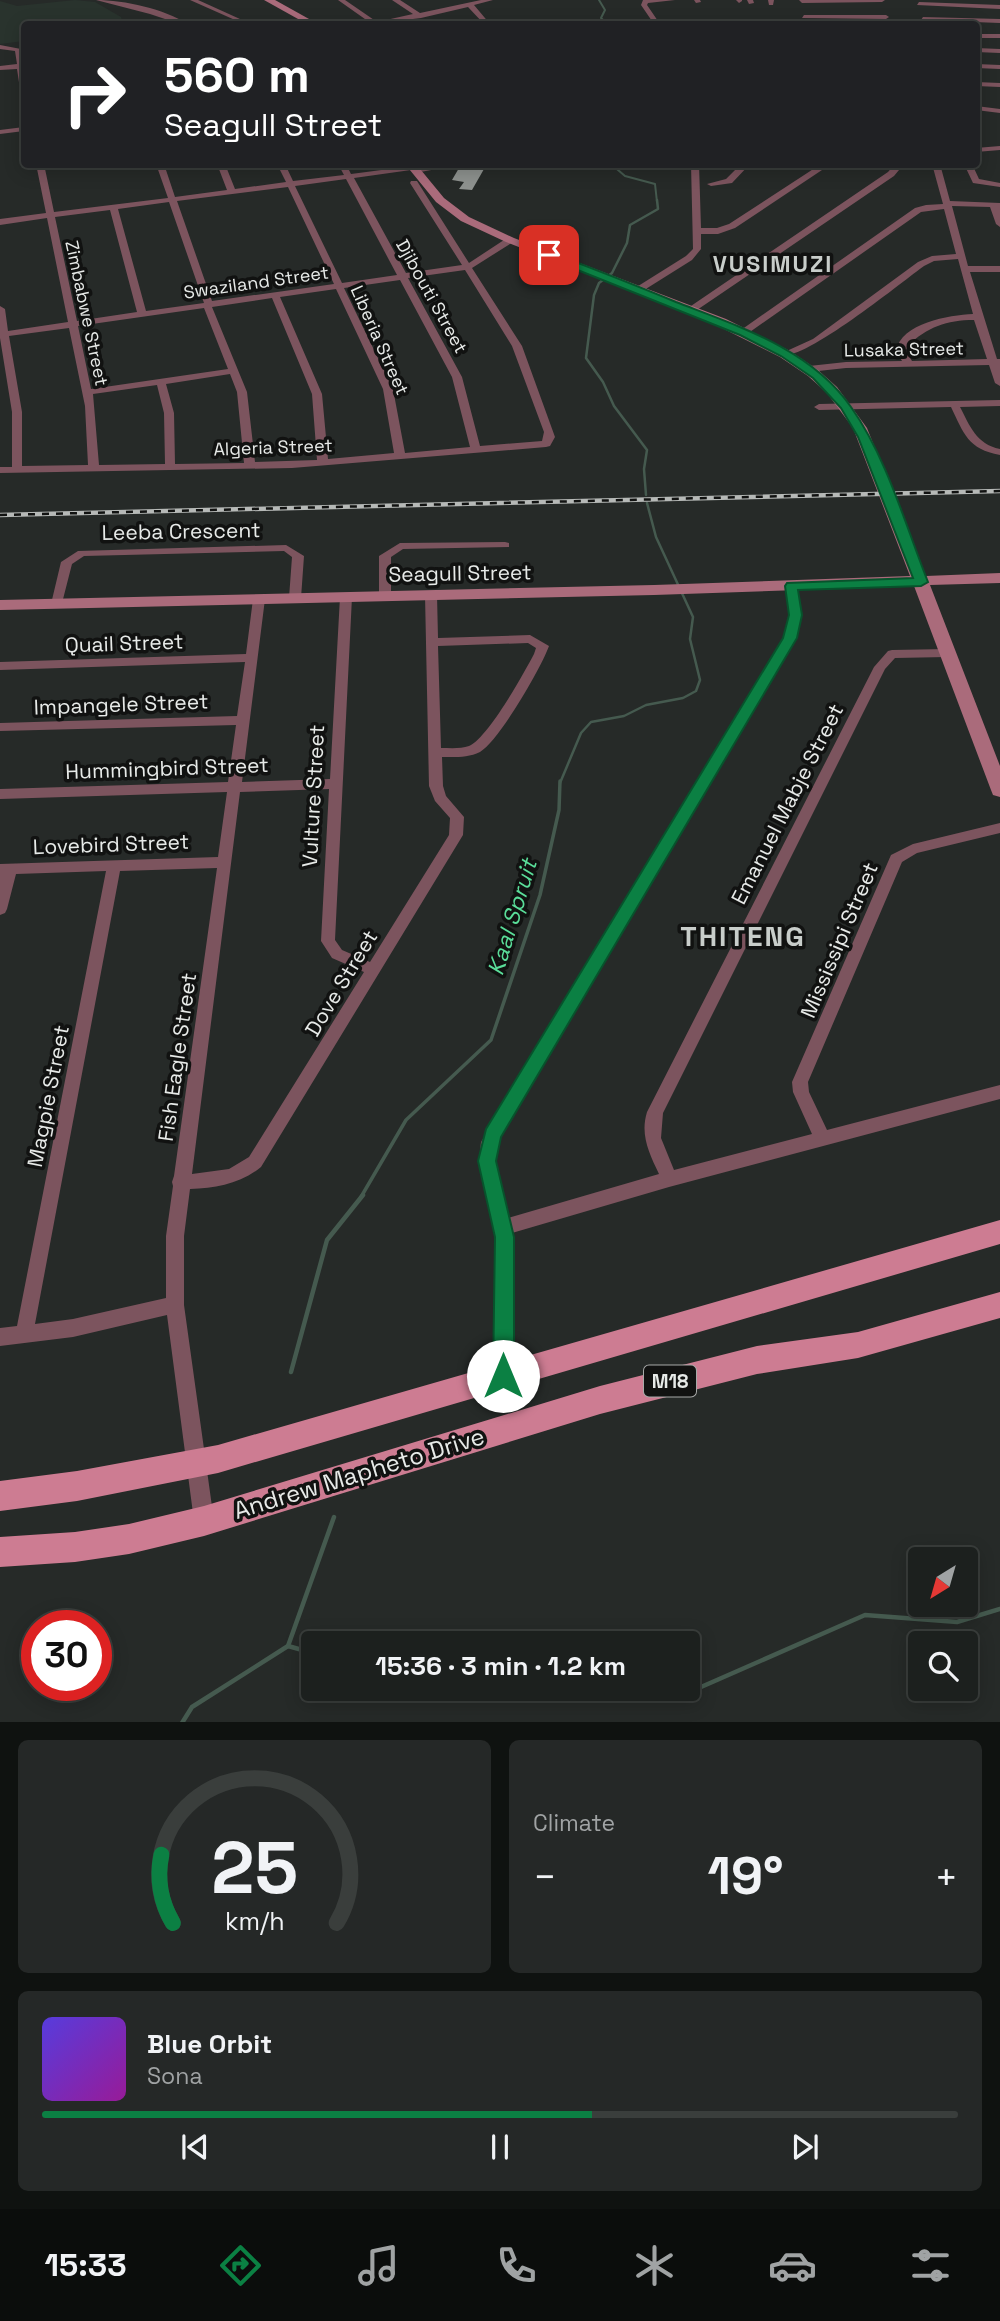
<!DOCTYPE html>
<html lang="en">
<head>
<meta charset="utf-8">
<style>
	:root { --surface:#1c201e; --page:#252827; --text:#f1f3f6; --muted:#a0a3a4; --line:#3a3e3c; --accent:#0b8043 }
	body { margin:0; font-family:"Space Grotesk",sans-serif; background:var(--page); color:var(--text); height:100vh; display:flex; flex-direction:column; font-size:26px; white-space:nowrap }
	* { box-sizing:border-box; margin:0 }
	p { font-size:23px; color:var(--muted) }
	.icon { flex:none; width:38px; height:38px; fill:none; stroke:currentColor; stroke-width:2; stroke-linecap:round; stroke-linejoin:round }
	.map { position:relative; height:1722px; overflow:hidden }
	.drawer { display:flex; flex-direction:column; gap:18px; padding:18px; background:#0f1210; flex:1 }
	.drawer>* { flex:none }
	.guide { position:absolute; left:21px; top:21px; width:959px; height:147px; border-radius:7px; box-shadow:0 4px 18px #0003,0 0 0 2px var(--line); background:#202124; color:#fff; overflow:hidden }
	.needle { width:46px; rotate:217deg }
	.fabs { position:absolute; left:908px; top:1547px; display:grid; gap:14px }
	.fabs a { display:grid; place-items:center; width:70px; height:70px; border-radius:7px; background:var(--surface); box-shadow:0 4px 18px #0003,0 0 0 2px var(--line); font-size:35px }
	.speed { position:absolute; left:21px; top:1610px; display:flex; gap:14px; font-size:35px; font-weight:700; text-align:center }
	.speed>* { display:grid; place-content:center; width:91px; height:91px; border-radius:50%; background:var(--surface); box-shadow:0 4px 18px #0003,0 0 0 2px var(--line); line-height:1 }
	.speed .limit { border:10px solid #d22; background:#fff; color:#111 }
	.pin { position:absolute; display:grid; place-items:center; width:60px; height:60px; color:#fff; margin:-30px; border-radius:14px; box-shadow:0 4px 10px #0006 }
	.me { position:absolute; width:77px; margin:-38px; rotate:0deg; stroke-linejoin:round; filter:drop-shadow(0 0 5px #0008) }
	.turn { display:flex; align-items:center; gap:24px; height:147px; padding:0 28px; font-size:32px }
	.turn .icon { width:91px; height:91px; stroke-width:2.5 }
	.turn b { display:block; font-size:49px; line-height:60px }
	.big { font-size:52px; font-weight:800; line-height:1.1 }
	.drawer .widget { flex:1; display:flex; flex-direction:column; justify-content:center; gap:10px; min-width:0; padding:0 24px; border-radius:10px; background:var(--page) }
	.drawer .dial { align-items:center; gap:0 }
	.dial svg { height:182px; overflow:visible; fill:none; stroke:var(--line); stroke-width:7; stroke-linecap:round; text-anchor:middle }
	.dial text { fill:var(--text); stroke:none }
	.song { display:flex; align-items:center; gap:21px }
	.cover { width:84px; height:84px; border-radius:10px; background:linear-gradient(135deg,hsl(250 70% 55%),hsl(300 70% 35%)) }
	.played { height:7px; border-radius:4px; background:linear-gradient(90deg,var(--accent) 60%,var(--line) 60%) }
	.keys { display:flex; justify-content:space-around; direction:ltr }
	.heat { display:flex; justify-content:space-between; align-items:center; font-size:38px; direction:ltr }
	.drawer .tiles { flex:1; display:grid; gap:18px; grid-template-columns:1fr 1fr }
	.widget:last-child { grid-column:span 2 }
	.trip { position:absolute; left:301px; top:1631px; width:399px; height:70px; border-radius:7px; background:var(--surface); box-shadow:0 4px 18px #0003,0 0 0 2px var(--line); font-weight:800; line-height:70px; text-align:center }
	.menu { display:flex; height:112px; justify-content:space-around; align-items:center; background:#0b0d0c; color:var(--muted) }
	.menu .icon { width:49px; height:49px }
	.menu .active { color:var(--accent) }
	.menu b { font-size:32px; color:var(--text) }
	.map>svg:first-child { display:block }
</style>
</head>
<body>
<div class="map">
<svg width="1000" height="1723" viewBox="0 0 1000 1723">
	<rect width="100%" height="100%" fill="#262a28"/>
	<!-- built -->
	<path fill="#29332d" d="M75 0 95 2 121 17 123 24H24V41L0 44V1L17 6Z"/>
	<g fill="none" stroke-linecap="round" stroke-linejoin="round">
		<!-- stream-far3 -->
		<g stroke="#455a4f" stroke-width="2">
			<path d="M599 0 605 10 601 18 607 24"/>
			<path d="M611 164 625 176 655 184 657 202"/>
		</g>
		<!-- stream-far2 -->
		<g stroke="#455a4f" stroke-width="2.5">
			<path d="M646 495 644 469 647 450 614 406 603 382 586 358 594 295 599 283 612 273 627 243 630 225 658 209 657 200"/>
			<path d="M560 783 581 733 591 722 624 716 646 705 683 698 696 691 700 680 690 639 693 617 656 537 647 503"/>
		</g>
		<!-- stream-far1 -->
		<path stroke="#455a4f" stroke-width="3.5" d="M361 1197 406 1120 491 1040 540 895 559 810 560 781"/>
		<!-- stream -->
		<g stroke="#455a4f" stroke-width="4.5">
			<path d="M291 1372 327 1240 363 1195"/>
			<path d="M288 1646 313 1653"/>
			<path d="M688 1684 701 1687 865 1615 957 1622 1000 1609"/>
			<path d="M466 1689 505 1696 529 1689"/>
			<path d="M182 1723 192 1707 288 1646 334 1517"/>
		</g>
	</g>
	<!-- building -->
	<path fill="#8e928f" d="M467 167 484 169 472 190 459 189 464 182 452 180 459 168Z"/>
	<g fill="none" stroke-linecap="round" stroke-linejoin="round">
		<!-- street -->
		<g fill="#7c545e" fill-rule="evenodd">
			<path d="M96 0C125 0 164 9 188 24H180L150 14Z"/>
			<path d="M190 0H198L251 24H244Z"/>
			<path d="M338 0H345L377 22 413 14 392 0H400L420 13 481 0H493L474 5 490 24H484L468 7 421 18 372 24Z"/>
			<path d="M643 0H675L648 3 647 5 660 24H654L641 5Z"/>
			<path d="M694 0H700L701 2 696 3Z"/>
			<path d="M736 0H742V1L739 3Z"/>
			<path d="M747 0H753L754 3 749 4Z"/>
			<path d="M768 0H774L773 5H769Z"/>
			<path d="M799 0H885L882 2 802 3Z"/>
			<path d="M919 2 1000 5V9L917 5Z"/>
			<path d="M804 15H886L889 17 886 19 802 18Z"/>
			<path d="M923 17 1000 19V23L921 20Z"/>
			<path d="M751 21 805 22 808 24H749Z"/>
			<rect x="976" y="34" width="24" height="4"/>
			<path d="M0 45 21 49 24 64V91L20 89 17 69 0 70V66L17 64 15 51 0 49Z"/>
			<path d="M976 48 1000 49V53L976 52Z"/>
			<path d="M976 64 1000 65V69L976 68Z"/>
			<path d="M976 82 1000 83V87L976 86Z"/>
			<path d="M976 106 1000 109V113L976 110Z"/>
			<path d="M24 127V131L0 134V130Z"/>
			<path d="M1000 146V150L976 152V148Z"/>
			<path d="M36 164H44L54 212 168 198 156 164H164L175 197 227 190 217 164H225L235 189 286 182 277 164H285L293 181 344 175 338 164H346L351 174 412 166 416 169 442 164H464L415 173 411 170 354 178 406 273 462 265 410 183 411 181H417L469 263 507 238H513V242L472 268 522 346 555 437 550 446 546 447 292 468 0 473V467H12V412L0 338V306L5 309 8 331 68 322 47 218 0 225V219L46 213ZM346 179 397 275 342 283 295 186ZM288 187 334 284 212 301 177 201ZM169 202 204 303 146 311 118 209ZM110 210 137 312 77 321 55 217ZM465 270 512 346 544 432 542 441 480 446 462 377 408 278ZM400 280 452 377 470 447 405 453 393 389 344 288ZM336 289 383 389 394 453 328 459 322 394 280 297ZM272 298 312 394 317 460 255 462 247 392 212 307ZM204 308 228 369 91 389 78 326ZM69 328 85 406 88 465 22 466V412L9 336ZM230 374 237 392 244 463 175 464 174 413 166 384ZM157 385 164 413 165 464 99 465 93 394Z"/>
			<path d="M691 164H699L701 228H717L729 224 821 164H831L735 228 718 234H701V249L692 260 641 292H635V288L686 256 693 249Z"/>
			<path d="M741 164H750L732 183 711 186 707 184 726 179Z"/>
			<path d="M895 164H904L894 176 694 312H688V308L888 172Z"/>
			<path d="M932 164H940L950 201 1000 203V227L996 224 990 207 952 206 968 266H1000V272H970L997 359H1000V386L995 383 989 365 846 368 809 372 804 369 809 366 846 362 902 361 896 351C901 323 949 315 973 314L958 259 934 261 924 266C903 281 799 366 780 354L813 339 918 262 932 256 956 254 944 209 921 212 747 334H741V330L915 208 926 205 943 204ZM974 320 987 359 912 361 906 351 907 346C928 327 946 320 974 320Z"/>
			<path d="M964 164H972L979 179 1000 183V187L973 183Z"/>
			<path d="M1000 400V406L960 407C970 426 976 444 1000 449V455C968 449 964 434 951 407L819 410 814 407 819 404Z"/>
			<path d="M505 542 509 543V547L403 549 391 557V596L385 600 379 596V556L400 543Z"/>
			<path d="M286 545 304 556 301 598 295 602 289 598 292 557 284 551 84 556 72 564 61 607H53L51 604 61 562 78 551Z"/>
			<path d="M791 582 797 586 801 615 796 638 497 1143 495 1161 508 1218 659 1174C649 1153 640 1135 647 1112L874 667 888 651 892 650 947 649 953 653 947 657 895 658 885 669 663 1113 661 1138 674 1170 812 1134 793 1092 792 1082 891 855 913 844 1000 823V833L917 853 902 862 808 1082 809 1092 827 1130 1000 1085V1099L669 1187 512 1233 513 1376 511 1383 504 1385 497 1383 495 1376V1237L479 1161 481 1142 784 638 789 615 785 586Z"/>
			<path d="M431 591 437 595 438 638 530 635 549 646C541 668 499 741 480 752 468 758 454 757 442 757L443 786 446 796 464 817 463 835 261 1167C240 1184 216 1188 190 1189L184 1236V1305L214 1521 211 1528 204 1531 197 1528 194 1521 167 1315 73 1337 0 1346V1328L17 1326 106 871 16 874 7 909 5 913 0 915V864L218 857 227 792 0 799V789L228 782 236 725 0 731V723L237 716 245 662 0 670V662L246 654 253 599 255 596H263L265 599 242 782 330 779 340 597 346 593 350 594 352 597 335 940 342 950 370 962 449 835 450 818 435 801 429 786 425 595ZM528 643 536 648 534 654C524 673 488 738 469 746 461 749 450 748 441 748L438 646ZM329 789 321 941 332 958 364 972 249 1157 229 1169 192 1174 240 792ZM217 868 174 1176 172 1182 173 1186 166 1236V1298L73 1319 35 1324 120 871Z"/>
		</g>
		<!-- secondary -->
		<g fill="#aa6b7b" fill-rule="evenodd">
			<path d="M264 0H275L318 24H307Z"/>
			<path d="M405 164H416L444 198 469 217 514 238 726 319 790 351 818 370 837 387 867 428 926 576 1000 573V583L930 585 1000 766V797L993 795 991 790 914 586 654 595 0 610V600L654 585 910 576 853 428 827 393 808 376 780 357 716 325 506 242 461 221 436 202Z"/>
		</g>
		<!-- primary -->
		<g fill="#cd7c92" fill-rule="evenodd">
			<path d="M1000 1220V1244L218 1473 77 1501 0 1511V1481L77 1471 218 1445Z"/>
			<path d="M1000 1292V1318L858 1358 757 1374 600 1414 204 1536 129 1554 75 1562 0 1567V1537L75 1532 129 1524 204 1506 600 1386 757 1346 858 1332Z"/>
		</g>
		<defs>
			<path id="rail" d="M0 515 1000 491"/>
		</defs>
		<!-- rail casing -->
		<use href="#rail" stroke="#b6b9b7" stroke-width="4.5"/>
		<!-- rail -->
		<use href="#rail" stroke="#111211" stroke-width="2.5" stroke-dasharray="7" stroke-linecap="butt"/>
	</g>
	<!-- route -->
	<path fill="#0b8043" stroke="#07532c" stroke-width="2" d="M545 253H552C594 269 635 285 676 302 738 326 811 349 851 407 887 458 905 524 928 582L921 586 798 590 802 615 797 638 501 1137 496 1161 514 1237V1376L511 1384 503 1387 496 1384 493 1376 495 1237 478 1161 486 1129 783 638 789 615 785 586 787 583 913 578 858 437 841 408 813 378 781 356 740 335 545 257Z"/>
	<g text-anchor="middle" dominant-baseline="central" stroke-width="7" stroke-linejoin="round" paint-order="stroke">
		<!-- far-street labels -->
		<g font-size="18" fill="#e7eae8" stroke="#111211">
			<text transform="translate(256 282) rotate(-8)">Swaziland Street</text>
			<text transform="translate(432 296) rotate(61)">Djibouti Street</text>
			<text transform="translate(87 313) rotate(78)">Zimbabwe Street</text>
			<text transform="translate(380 340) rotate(66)">Liberia Street</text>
			<text transform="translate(904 349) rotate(-1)">Lusaka Street</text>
			<text transform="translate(273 447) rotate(-2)">Algeria Street</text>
		</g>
		<!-- shield labels -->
		<rect fill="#111211" stroke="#a7a9a8" stroke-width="2" x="644" y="1365.5" width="52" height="31" rx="5"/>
		<g font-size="19" font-weight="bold" fill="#e7eae8">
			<text x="670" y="1381">M18</text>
		</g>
		<!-- street labels -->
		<g font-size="21" fill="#e7eae8" stroke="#111211">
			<text transform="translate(181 531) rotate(-1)">Leeba Crescent</text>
			<text transform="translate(460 573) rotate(-1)">Seagull Street</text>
			<text transform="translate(124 643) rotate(-2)">Quail Street</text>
			<text transform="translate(121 704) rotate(-2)">Impangele Street</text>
			<text transform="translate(167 768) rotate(-2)">Hummingbird Street</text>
			<text transform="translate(313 796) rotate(-87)">Vulture Street</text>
			<text transform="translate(787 804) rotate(-63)">Emanuel Mabje Street</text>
			<text transform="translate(111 844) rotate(-2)">Lovebird Street</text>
			<text transform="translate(839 940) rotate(-67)">Mississipi Street</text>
			<text transform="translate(341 983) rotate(-59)">Dove Street</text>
			<text transform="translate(177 1057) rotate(-82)">Fish Eagle Street</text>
			<text transform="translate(48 1096) rotate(-79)">Magpie Street</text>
		</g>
		<!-- far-district labels -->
		<g font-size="23" font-weight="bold" letter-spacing="2" fill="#c8cdca" stroke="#111211">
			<text x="773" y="264">VUSIMUZI</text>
		</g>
		<!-- water labels -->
		<g font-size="23" font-style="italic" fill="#5add99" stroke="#111211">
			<text transform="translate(512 917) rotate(-73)">Kaal Spruit</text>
		</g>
		<!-- near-street labels -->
		<g font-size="24" fill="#e7eae8" stroke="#111211">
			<text transform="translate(359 1473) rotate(-17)">Andrew Mapheto Drive</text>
		</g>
		<!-- district labels -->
		<g font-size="28" font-weight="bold" letter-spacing="2" fill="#c8cdca" stroke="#111211">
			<text x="743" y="936">THITENG</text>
		</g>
	</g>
</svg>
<div class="fabs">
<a><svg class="needle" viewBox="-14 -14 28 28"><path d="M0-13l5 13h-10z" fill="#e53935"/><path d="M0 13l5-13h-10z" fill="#a0a3a4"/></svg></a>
<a><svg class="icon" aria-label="search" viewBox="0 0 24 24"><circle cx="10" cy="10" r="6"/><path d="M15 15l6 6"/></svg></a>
</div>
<div class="speed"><div class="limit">30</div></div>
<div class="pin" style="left:549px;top:255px;background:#d93025"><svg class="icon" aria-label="arrive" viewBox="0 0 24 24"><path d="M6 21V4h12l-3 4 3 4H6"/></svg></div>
<svg class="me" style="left:503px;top:1376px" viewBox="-20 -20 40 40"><circle r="19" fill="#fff"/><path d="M0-13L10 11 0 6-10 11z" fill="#0b8043"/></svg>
<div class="trip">15:36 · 3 min · 1.2 km</div>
<div class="guide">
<div class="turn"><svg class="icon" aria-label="right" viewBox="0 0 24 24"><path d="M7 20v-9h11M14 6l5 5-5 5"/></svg><div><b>560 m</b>Seagull Street</div></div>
</div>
</div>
<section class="drawer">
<div class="tiles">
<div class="widget dial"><svg viewBox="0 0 100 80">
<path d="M14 69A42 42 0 1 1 86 69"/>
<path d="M14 69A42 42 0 0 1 9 39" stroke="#0b8043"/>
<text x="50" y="56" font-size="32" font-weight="700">25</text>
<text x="50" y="72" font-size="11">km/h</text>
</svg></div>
<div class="widget"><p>Climate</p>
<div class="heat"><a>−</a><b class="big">19°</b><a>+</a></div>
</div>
<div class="widget">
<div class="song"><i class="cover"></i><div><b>Blue Orbit</b><p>Sona</p></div></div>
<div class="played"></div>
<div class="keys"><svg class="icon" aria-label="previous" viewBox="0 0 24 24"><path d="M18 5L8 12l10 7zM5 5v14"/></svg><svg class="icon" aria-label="pause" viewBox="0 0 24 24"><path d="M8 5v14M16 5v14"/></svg><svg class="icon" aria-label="next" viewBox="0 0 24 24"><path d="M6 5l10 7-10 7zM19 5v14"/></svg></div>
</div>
</div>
</section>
<nav class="menu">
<b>15:33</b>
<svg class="icon active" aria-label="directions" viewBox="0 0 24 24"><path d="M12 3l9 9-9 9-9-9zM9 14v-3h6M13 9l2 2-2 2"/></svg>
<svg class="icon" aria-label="music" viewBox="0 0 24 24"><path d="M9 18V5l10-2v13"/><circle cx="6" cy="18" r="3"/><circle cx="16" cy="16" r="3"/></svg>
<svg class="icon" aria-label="phone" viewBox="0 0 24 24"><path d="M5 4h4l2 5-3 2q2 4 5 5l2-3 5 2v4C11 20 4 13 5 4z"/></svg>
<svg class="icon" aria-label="climate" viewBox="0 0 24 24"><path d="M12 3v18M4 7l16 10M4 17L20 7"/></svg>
<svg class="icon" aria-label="car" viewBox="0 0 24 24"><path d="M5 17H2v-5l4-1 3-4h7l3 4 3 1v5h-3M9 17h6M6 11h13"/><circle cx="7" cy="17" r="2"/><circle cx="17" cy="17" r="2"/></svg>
<svg class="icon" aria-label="filters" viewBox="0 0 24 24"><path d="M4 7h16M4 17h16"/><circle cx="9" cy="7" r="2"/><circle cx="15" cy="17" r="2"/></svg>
</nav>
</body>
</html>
